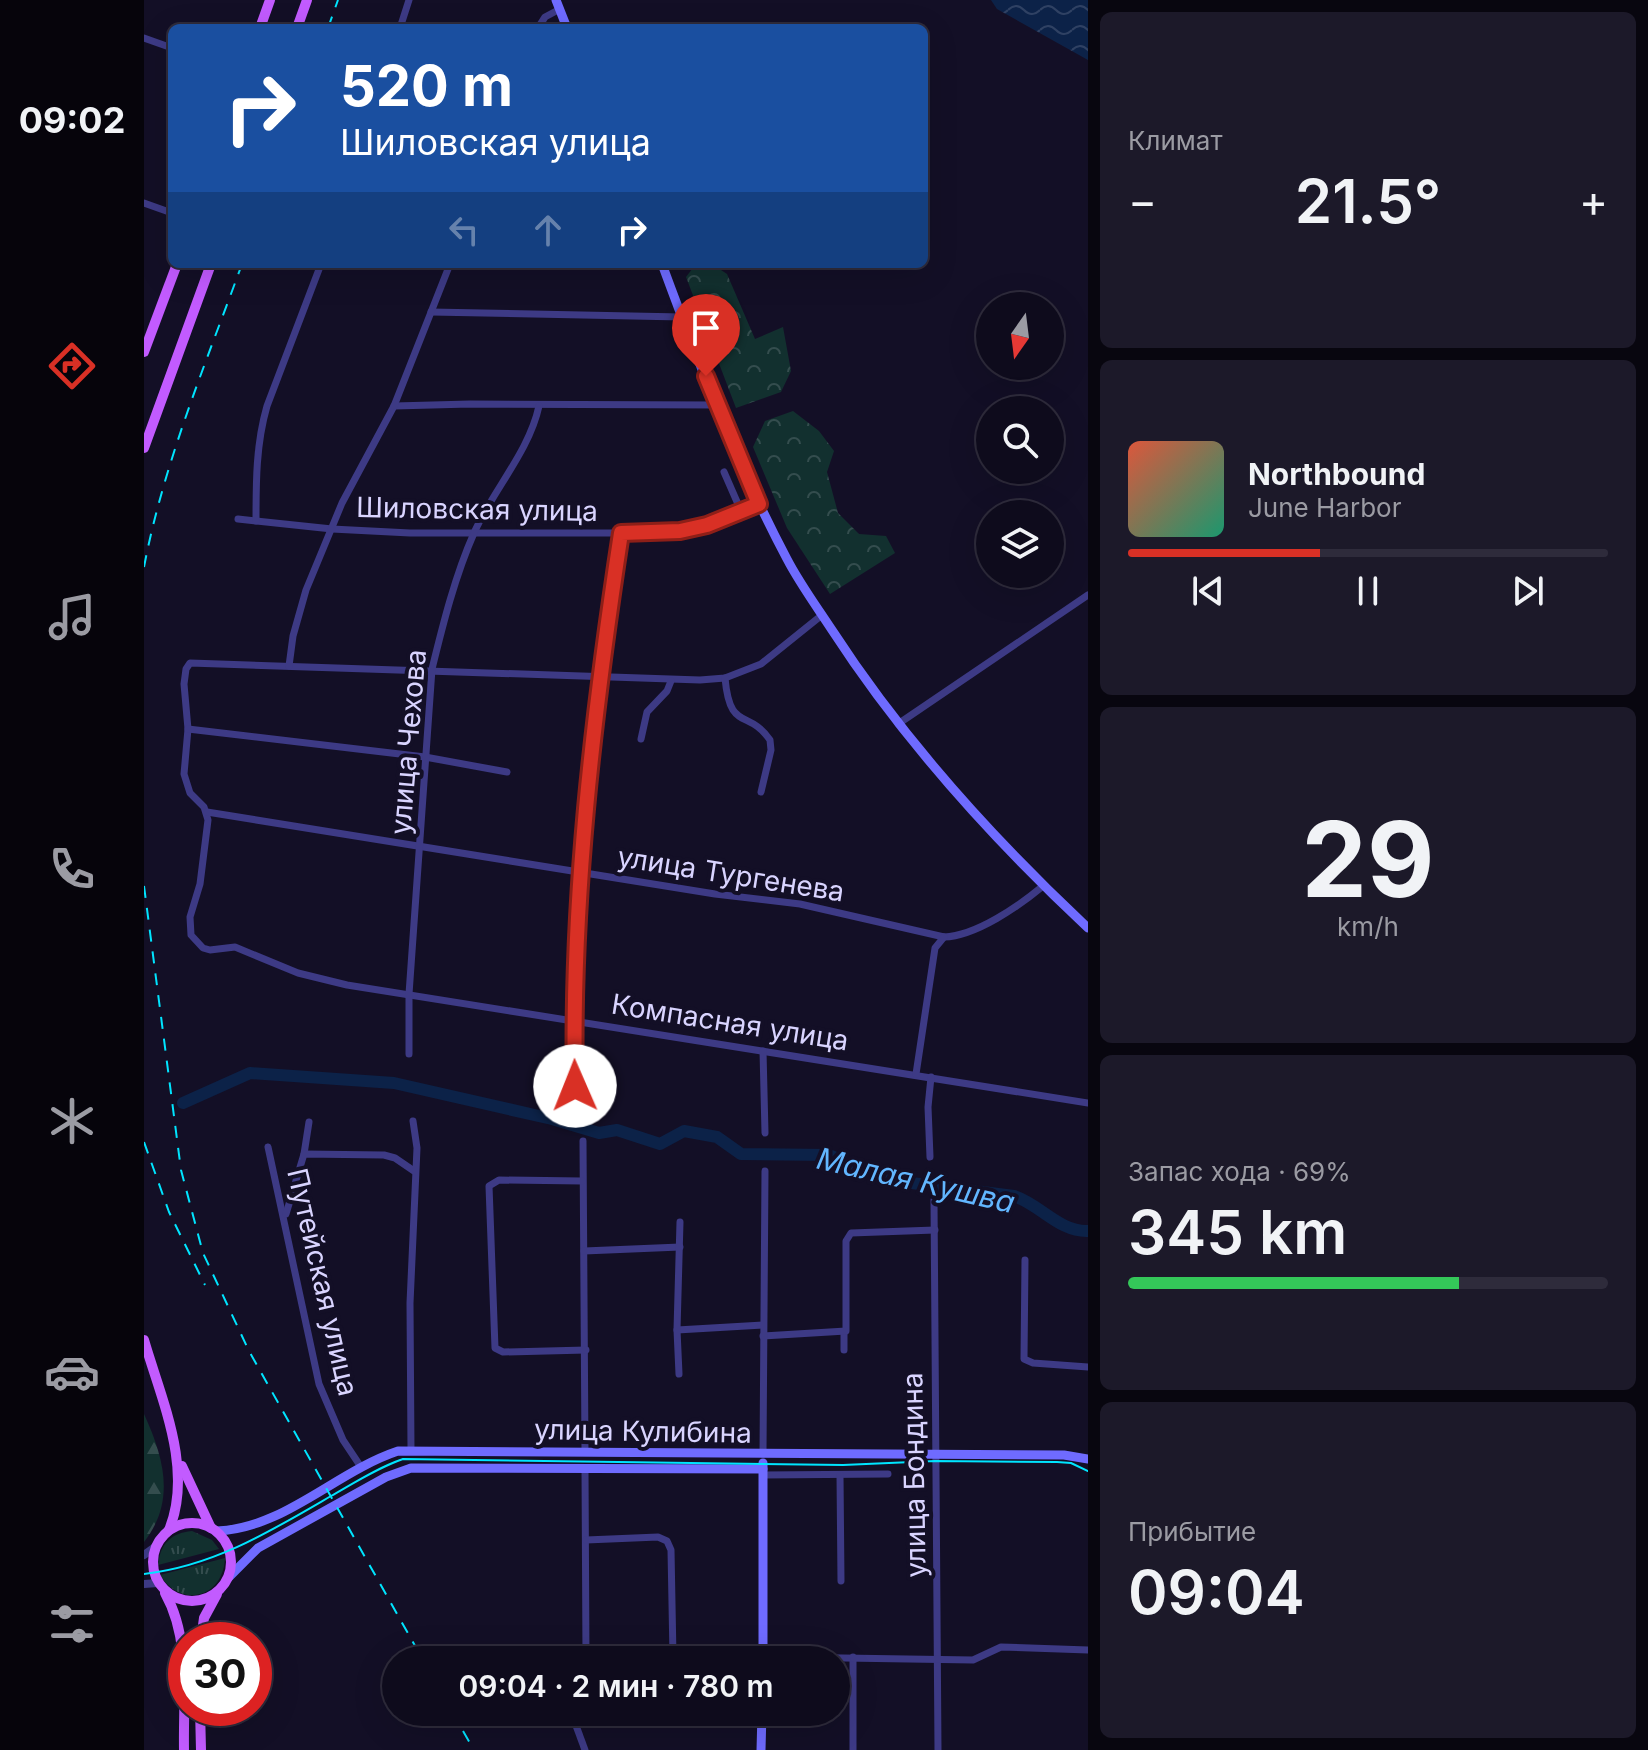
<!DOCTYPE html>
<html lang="ru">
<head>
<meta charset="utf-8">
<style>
	:root { --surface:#0e0b1c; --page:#1c1929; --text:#f1f3f6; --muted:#9b9ba3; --line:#2e2b3b; --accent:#d93025 }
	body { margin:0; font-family:Inter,sans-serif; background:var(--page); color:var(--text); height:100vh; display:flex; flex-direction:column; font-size:30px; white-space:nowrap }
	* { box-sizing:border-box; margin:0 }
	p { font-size:26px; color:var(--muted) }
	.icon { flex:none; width:44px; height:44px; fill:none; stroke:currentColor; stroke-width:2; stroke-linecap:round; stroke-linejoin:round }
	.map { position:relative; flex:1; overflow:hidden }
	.panel { display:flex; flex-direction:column; gap:12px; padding:12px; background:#08060f; width:560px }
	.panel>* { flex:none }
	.banner { position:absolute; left:24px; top:24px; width:760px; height:244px; border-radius:12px; box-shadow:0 8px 32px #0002,0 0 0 2px var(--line); background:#1a4fa0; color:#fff; overflow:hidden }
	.needle { width:52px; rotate:194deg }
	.fabs { position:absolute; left:832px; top:292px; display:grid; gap:16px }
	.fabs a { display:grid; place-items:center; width:88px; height:88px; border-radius:50%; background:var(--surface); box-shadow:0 8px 32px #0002,0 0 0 2px var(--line); font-size:40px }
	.speed { position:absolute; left:24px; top:1622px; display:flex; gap:16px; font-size:40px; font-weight:700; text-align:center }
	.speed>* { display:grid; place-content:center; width:104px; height:104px; border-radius:50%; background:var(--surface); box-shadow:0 8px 32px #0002,0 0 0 2px var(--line); line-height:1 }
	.speed .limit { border:12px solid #d22; background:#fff; color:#111 }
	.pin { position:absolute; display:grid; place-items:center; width:68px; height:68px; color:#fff; margin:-82px -34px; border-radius:50% 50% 50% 0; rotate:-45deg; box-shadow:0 0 8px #0007 }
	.pin .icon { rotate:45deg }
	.me { position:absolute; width:88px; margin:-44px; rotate:359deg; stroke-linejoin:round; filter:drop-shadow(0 0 6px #0008) }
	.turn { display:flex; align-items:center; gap:28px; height:168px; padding:0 40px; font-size:36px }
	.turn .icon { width:104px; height:104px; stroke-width:2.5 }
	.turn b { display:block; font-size:56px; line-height:68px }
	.lanes { display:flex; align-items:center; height:76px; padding:0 40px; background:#0003; justify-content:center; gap:40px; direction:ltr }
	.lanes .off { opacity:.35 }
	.big { font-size:60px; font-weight:600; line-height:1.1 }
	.panel .tile { flex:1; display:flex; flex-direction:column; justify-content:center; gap:12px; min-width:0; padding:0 28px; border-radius:12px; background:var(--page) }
	.panel .dial { align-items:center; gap:0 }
	.dial b { font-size:104px; line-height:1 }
	.song { display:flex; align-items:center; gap:24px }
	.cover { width:96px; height:96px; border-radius:12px; background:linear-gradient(135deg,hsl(10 70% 55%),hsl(160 70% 35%)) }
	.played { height:8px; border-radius:4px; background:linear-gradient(90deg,var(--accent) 40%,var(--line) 40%) }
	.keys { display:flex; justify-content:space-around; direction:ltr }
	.heat { display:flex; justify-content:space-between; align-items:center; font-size:44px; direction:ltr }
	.charge { height:12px; border-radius:6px; background:linear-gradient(90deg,#34c759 69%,var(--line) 0) }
	.trip { position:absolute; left:238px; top:1646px; width:468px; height:80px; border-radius:40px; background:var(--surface); box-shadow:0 8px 32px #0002,0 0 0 2px var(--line); font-weight:600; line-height:80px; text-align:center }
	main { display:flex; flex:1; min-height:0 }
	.tab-bar { display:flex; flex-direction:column; width:144px; justify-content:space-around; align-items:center; background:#06040b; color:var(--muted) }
	.tab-bar .icon { width:56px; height:56px }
	.tab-bar .on { color:var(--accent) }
	.tab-bar b { font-size:36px; color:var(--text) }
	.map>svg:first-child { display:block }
</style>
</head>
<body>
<main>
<nav class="tab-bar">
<b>09:02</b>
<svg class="icon on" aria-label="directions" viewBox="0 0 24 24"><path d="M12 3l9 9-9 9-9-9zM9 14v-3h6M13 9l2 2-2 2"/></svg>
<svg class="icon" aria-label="music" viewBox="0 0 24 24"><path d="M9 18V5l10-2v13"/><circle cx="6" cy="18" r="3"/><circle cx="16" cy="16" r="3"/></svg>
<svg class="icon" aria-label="phone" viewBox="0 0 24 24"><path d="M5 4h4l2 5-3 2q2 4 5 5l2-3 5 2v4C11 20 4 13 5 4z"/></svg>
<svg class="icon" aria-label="climate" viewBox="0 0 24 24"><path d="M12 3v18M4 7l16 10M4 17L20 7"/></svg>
<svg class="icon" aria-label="car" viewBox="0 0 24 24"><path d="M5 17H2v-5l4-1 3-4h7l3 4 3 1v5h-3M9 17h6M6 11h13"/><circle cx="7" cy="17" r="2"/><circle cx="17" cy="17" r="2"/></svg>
<svg class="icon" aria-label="filters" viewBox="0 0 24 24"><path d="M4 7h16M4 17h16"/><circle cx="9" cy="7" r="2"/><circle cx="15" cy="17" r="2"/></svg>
</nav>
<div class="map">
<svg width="944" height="1750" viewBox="0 0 944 1750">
	<defs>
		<pattern id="grass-tufts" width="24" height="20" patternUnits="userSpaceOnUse" patternTransform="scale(2)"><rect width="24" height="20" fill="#12302f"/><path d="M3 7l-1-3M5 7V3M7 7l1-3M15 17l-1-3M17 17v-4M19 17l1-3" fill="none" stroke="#344d4e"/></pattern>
		<pattern id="forest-firs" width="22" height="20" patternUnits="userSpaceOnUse" patternTransform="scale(2)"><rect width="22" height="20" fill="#12302f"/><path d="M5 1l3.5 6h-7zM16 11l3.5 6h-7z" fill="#344d4e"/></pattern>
		<pattern id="park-crowns" width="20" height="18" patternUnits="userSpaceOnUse" patternTransform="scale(2)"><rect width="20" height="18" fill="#12302f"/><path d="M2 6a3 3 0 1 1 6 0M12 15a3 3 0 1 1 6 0" fill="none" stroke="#344d4e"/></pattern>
		<pattern id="water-waves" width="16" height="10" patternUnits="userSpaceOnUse" patternTransform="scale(2)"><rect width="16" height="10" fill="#0c2248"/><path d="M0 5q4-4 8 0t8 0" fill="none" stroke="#2f4163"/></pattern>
	</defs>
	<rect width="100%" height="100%" fill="#130f26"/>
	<!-- grass -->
	<g fill="url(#grass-tufts)">
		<path d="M48 1531 68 1540 75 1549 14 1565C16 1544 27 1533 48 1531Z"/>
		<path d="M81 1558C79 1598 37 1609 16 1575Z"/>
	</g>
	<!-- forest -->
	<path fill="url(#forest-firs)" d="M0 1414C20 1458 32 1501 0 1542Z"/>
	<!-- park -->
	<g fill="url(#park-crowns)">
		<path d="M552 264H568L583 274 611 339 639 327 647 371 637 392 592 408 542 277Z"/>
		<path d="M649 411 675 431 690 451 683 472 694 513 715 534 742 536 751 553 686 594 643 528 609 447 621 421Z"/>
	</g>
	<!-- water -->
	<path fill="url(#water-waves)" d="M847 0H944V60L853 9Z"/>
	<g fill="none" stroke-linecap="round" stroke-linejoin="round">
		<!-- river -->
		<path stroke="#0c2248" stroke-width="12" d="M39 1103 106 1073 250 1083 408 1119 455 1133 473 1130 516 1144 540 1131 573 1137 597 1154 685 1155 744 1180 870 1196C897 1205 915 1232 944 1231"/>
		<!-- minor -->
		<g stroke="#3d3a85" stroke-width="7">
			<path d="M256 28 265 0"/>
			<path d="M394 28 401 17 416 9"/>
			<path d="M0 38 28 48"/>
			<path d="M0 203 28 213"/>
			<path d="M287 312 538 317"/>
			<path d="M250 406 326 404 574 405"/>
			<path d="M580 472 597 511"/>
			<path d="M94 519 188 529 266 533H477L536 531 563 525 615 504"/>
			<path d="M112 521C112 482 112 444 123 406L177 264"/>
			<path d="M678 615 617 664 581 678 556 680 46 663 42 669 40 684 44 729 40 774 46 793 60 807 64 820 56 884 46 917 47 935 59 948 66 950 91 947 154 973 203 985 944 1103"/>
			<path d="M145 666 149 636 162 590 198 503 250 406 306 264"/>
			<path d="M581 678C586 733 604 708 626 740L627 750 617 792"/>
			<path d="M754 724 944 595"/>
			<path d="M44 729 281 757 363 772"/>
			<path d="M497 739 503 712 523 691 527 681"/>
			<path d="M63 812 571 894 656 904 800 937C832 936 875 906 899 886"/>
			<path d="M619 1051 621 1133"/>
			<path d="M265 1054V994L288 669C299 624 311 576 330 533 349 490 385 452 395 406"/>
			<path d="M772 1074 791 948 800 937"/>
			<path d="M439 1108C422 1071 432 1022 433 982 438 830 454 683 477 533"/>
			<path d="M439 1141 441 1452"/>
			<path d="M124 1147 175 1384 199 1440 217 1467"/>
			<path d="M160 1154 165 1122"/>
			<path d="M786 1157 784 1107 787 1077"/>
			<path d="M438 1181 355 1180 345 1186 351 1348 359 1352 442 1350"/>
			<path d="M790 1200 794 1750"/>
			<path d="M142 1214 160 1154 240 1155 251 1158 270 1171"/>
			<path d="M440 1251 536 1247"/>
			<path d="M881 1260 880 1359 889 1363 944 1367"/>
			<path d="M533 1330 619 1325"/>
			<path d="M700 1333V1350"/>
			<path d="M619 1336 702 1331V1241L707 1233 791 1230"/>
			<path d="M535 1374 533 1330 536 1222"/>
			<path d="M267 1450 266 1303 273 1148 269 1121"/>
			<path d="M619 1454 621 1171"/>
			<path d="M441 1469 442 1658"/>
			<path d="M619 1475 744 1474"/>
			<path d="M696 1475 697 1581"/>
			<path d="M442 1540 514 1537 523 1541 527 1550 529 1657"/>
			<path d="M709 1657V1750"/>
			<path d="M435 1660 443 1654 829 1660 857 1647 944 1650"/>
			<path d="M427 1712 441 1750"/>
		</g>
		<!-- tertiary -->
		<g stroke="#3d3a85" stroke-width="8">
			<path d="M0 1555 11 1547"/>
			<path d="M0 1584 14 1583"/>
		</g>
		<!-- secondary -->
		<g stroke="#6f6bff" stroke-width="9">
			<path d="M412 0 423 28"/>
			<path d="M518 264C555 364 593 465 643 559 656 584 673 607 688 630 760 741 848 838 944 928"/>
			<path d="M73 1531C141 1528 191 1472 254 1451L920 1455 944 1459"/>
			<path d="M84 1578 114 1548 242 1477 267 1468 619 1469"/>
			<path d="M619 1660V1463"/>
			<path d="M617 1750 618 1712"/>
		</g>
		<!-- primary -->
		<g stroke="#c25bff" stroke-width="10">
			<path d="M116 28 126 0"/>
			<path d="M153 28 163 0"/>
			<path d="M0 352 33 264"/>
			<path d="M0 448 67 264"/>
			<path d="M0 1340C17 1399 50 1469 25 1530"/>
			<path d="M38 1466 67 1528"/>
			<circle cx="48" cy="1562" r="39"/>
			<path d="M21 1593C47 1639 39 1698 40 1750"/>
			<path d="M57 1640 60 1618 73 1594"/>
			<path d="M56 1708 57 1750"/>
		</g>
		<!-- tram -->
		<path stroke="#00e5ff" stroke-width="2" d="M0 1574C70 1566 127 1531 187 1496 210 1483 233 1468 259 1459L699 1465 791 1461 913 1462 927 1463 944 1471"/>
		<!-- rail -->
		<g stroke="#00e5ff" stroke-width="2" stroke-dasharray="12 10" stroke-linecap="butt">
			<path d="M184 28 194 0"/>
			<path d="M0 567C20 462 62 363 98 264"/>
			<path d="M0 886 37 1170 59 1253 105 1351 279 1660"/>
			<path d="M0 1142 25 1212 61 1285"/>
			<path d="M308 1712 330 1750"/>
		</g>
	</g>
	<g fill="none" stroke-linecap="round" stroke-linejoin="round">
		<defs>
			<path id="route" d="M431 1086C427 901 449 716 477 533L536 531 563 525 615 504 562 376"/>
		</defs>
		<!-- route casing -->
		<use href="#route" stroke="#8d1f18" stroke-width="20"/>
		<!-- route -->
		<use href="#route" stroke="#d93025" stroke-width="14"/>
	</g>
	<g text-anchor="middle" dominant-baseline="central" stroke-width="8" stroke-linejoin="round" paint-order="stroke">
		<!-- street labels -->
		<g font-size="28" fill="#d9d4ff" stroke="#130f26">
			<text transform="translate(333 509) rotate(1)">Шиловская улица</text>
			<text transform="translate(264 742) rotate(-85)">улица Чехова</text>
			<text transform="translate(587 874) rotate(9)">улица Тургенева</text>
			<text transform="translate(586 1022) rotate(9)">Компасная улица</text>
			<text transform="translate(179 1282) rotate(77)">Путейская улица</text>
			<text transform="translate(499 1431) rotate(1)">улица Кулибина</text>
			<text transform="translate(770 1475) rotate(-91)">улица Бондина</text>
		</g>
		<!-- water labels -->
		<g font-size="30" font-style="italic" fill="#62b6ff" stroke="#130f26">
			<text transform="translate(772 1180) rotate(13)">Малая Кушва</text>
		</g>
	</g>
</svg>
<div class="fabs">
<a><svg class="needle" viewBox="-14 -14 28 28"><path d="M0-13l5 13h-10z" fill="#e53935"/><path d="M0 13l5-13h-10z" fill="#9b9ba3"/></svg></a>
<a><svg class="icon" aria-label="search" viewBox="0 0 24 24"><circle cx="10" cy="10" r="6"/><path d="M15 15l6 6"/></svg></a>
<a><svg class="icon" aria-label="layers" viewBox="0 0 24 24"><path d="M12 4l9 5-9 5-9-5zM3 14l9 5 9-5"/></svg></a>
</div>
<div class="speed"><div class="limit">30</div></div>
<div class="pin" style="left:562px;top:376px;background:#d93025"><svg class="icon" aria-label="arrive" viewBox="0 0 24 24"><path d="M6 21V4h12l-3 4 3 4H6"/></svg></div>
<svg class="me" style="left:431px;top:1086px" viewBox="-20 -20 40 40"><circle r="19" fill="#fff"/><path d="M0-13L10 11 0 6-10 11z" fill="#d93025"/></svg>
<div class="trip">09:04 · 2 мин · 780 m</div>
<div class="banner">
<div class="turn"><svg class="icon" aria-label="right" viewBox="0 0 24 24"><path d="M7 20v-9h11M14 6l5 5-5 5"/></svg><div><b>520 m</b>Шиловская улица</div></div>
<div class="lanes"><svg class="icon off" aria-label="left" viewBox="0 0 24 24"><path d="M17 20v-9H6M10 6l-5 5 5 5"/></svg><svg class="icon off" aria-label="ahead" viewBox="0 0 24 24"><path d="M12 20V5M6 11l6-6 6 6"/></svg><svg class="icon" aria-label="right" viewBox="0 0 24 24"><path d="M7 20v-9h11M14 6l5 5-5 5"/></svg></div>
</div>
</div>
<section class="panel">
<div class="tile"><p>Климат</p>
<div class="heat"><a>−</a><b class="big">21.5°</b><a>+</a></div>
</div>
<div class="tile">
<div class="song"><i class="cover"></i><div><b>Northbound</b><p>June Harbor</p></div></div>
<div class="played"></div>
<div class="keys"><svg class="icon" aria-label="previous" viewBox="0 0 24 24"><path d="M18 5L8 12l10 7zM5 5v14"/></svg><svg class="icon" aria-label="pause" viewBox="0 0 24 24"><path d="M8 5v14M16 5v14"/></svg><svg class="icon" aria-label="next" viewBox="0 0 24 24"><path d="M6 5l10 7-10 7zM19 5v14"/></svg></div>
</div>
<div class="tile dial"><b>29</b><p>km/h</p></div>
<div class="tile"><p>Запас хода · 69%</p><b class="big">345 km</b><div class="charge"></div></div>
<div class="tile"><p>Прибытие</p><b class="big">09:04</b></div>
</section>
</main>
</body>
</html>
